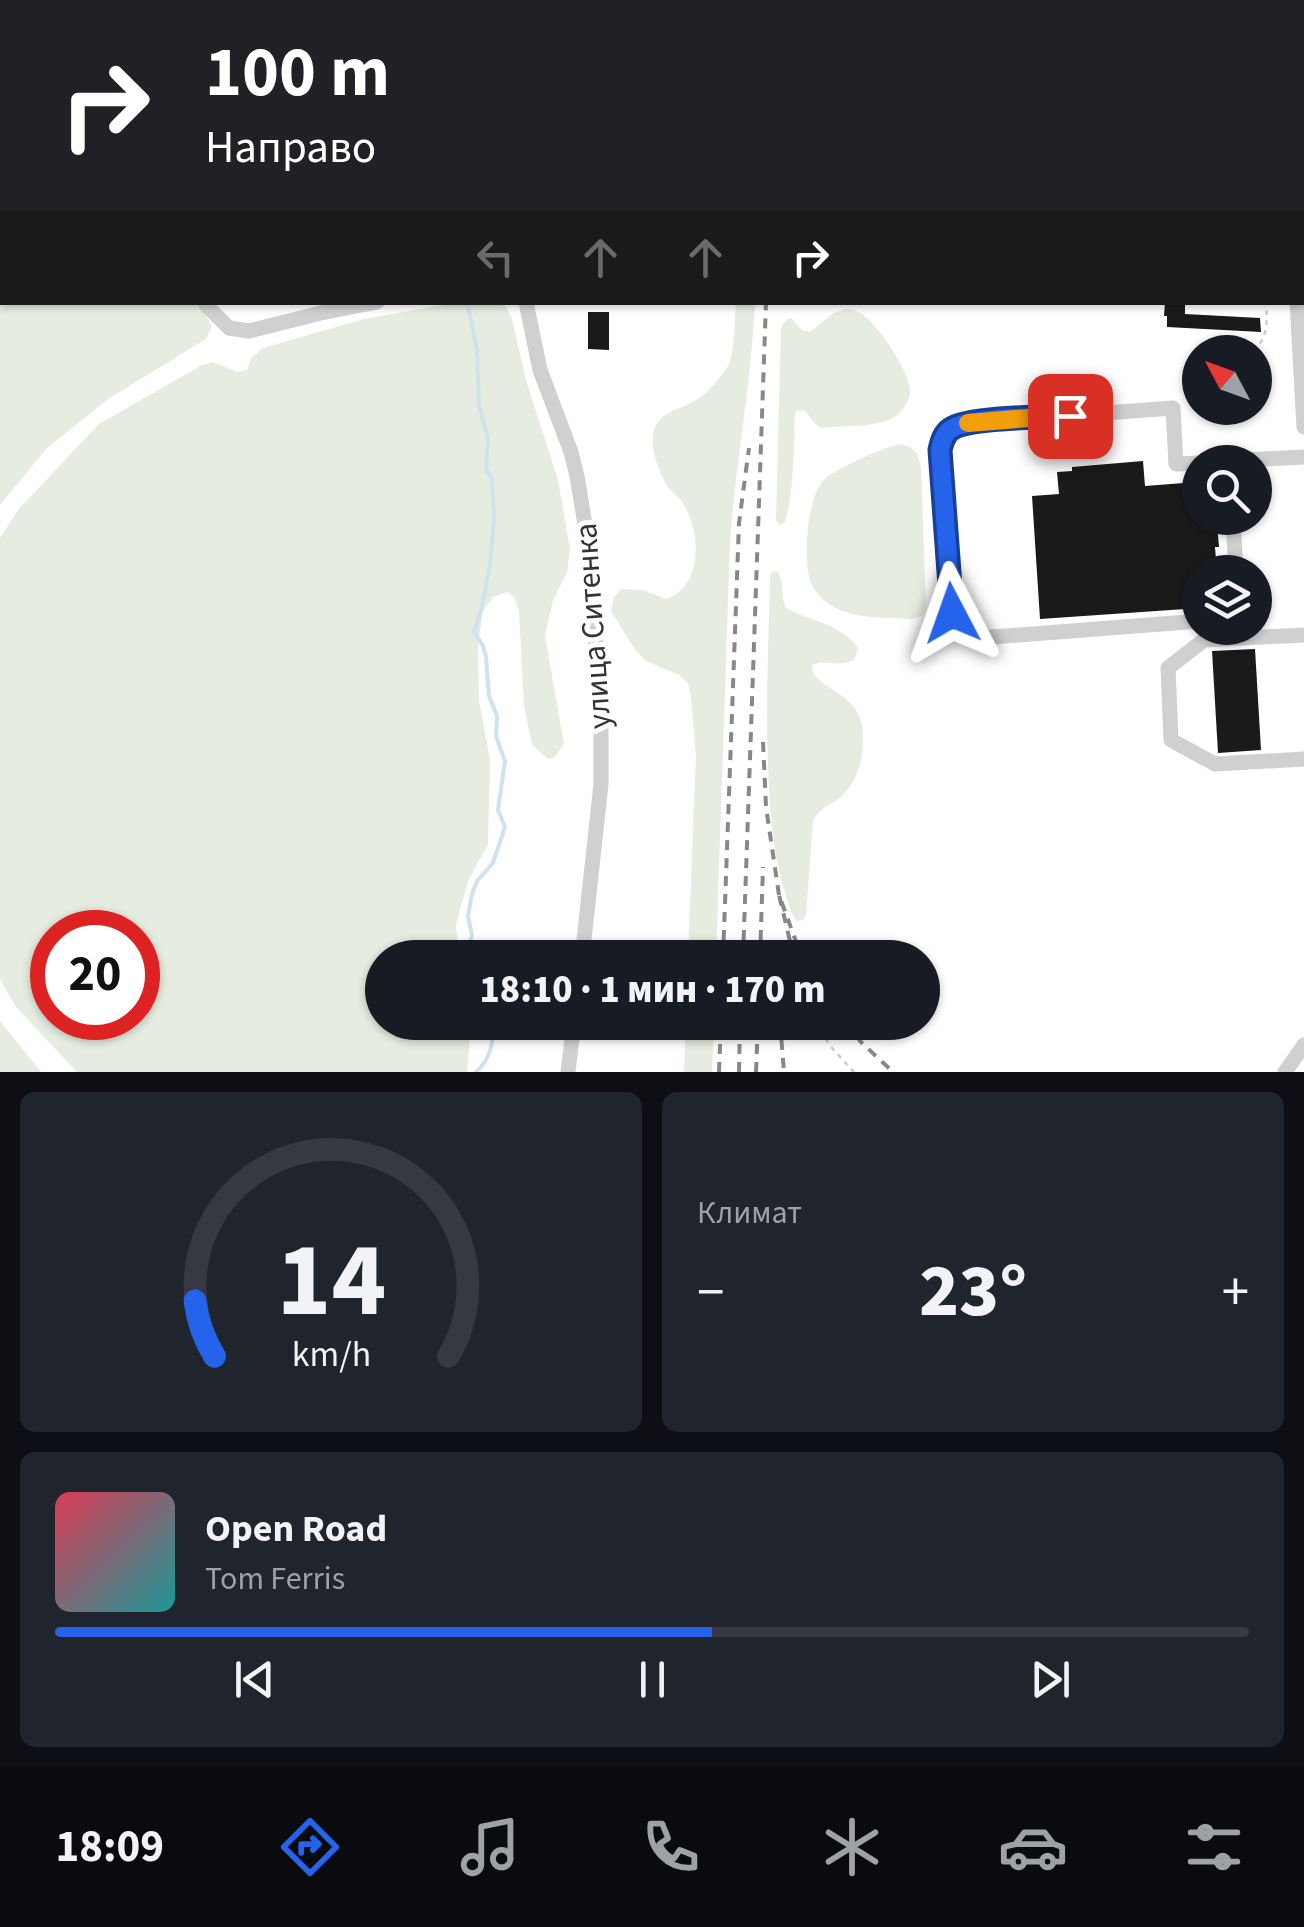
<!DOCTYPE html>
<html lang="ru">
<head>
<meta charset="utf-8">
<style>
	:root { --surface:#171b24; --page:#20242c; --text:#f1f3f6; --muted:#9ea1a6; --line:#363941; --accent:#2563eb }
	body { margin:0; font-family:"Source Sans 3",sans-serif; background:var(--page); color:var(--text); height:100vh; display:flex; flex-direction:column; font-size:38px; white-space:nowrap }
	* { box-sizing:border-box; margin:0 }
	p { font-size:32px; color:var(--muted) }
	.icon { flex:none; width:55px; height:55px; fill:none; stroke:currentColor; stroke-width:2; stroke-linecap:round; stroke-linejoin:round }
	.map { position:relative; height:1072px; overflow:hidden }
	.details { display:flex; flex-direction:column; gap:20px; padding:20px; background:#0d0f14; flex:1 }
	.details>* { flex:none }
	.hud { position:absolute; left:0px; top:0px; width:1305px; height:305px; box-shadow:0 2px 8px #0004; background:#202124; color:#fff; overflow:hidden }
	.needle { width:65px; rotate:311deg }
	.controls { position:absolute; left:1182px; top:335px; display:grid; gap:20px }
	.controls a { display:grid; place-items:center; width:90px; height:90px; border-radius:50%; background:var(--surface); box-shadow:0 2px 8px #0004; font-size:50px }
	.speed { position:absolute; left:30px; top:910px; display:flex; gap:20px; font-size:50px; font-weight:700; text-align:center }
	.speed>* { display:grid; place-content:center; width:130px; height:130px; border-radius:50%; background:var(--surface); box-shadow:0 2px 8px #0004; line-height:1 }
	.speed .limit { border:15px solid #d22; background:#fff; color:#111 }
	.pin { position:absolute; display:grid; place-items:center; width:85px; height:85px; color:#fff; margin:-42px; border-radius:20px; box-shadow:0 5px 15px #0006 }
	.me { position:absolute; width:110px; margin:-55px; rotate:356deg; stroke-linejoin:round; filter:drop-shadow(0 0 8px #0008) }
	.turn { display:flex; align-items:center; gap:35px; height:210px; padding:0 40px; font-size:45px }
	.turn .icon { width:130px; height:130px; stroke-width:2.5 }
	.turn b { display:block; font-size:70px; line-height:85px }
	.lanes { display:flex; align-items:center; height:95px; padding:0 40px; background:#0003; justify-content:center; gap:50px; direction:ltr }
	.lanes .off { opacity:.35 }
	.big { font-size:75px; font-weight:800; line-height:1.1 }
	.details .card { flex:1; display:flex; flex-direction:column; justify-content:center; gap:15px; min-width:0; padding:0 35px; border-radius:15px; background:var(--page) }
	.details .dial { align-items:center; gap:0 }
	.dial svg { height:260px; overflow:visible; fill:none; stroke:var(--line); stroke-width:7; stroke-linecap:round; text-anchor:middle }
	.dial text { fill:var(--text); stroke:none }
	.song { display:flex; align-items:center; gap:30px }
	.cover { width:120px; height:120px; border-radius:15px; background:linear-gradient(135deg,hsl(350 70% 55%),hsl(180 70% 35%)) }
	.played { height:10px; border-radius:5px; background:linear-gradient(90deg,var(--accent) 55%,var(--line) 55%) }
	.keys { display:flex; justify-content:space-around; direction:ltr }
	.heat { display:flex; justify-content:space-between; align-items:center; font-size:55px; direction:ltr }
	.details .tiles { flex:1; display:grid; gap:20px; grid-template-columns:1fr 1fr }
	.card:last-child { grid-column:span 2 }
	.trip { position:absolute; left:365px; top:940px; width:575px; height:100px; border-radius:50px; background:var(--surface); box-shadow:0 2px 8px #0004; font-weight:800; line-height:100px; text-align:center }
	.dock { display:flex; height:160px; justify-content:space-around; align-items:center; background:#090b0e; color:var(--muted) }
	.dock .icon { width:70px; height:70px }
	.dock .selected { color:var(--accent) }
	.dock b { font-size:45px; color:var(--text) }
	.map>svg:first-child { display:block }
</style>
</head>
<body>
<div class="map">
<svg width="1304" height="1072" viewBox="0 0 1304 1072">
	<rect width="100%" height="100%" fill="#fff"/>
	<!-- green -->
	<g fill="#e6ecdf" fill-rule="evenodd">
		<path d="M0 0H375L376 2H2V71H0Z"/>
		<path d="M0 111H2V302L199 303 212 326 206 339 108 399 46 449 0 505Z"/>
		<path d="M455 303H498L506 306 512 319 526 380 558 480 570 549 567 573 553 600 545 636 564 744 555 757 548 759 532 745 524 706 519 611 514 597 507 592 493 597 483 611 478 644 479 700 490 760 488 844 468 881 456 925 459 957 382 958V1022L471 1023 467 1072H77L16 1007 0 979V538L18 510 99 424 202 365 213 362 237 372 247 370 251 358 263 348 364 319ZM52 932H138V1018H52Z"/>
		<path d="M736 303H755C751 383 736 461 730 541L716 957H688L696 756 691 696 688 683 679 675 646 661 636 651 611 611 614 597 621 589 643 590 666 599C703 586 701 534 684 505 681 498 674 494 669 488 660 476 651 451 653 436 655 414 675 411 691 403 704 397 716 382 725 371 736 357 734 321 736 303Z"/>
		<path d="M845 309C853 310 853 309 860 313 877 323 911 372 910 393 909 402 901 414 893 418 877 427 840 426 821 428 813 424 811 416 804 410L796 411C793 422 795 432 794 443 793 469 792 497 785 522L780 525 776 520 781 328 785 321 791 318 802 330 810 332 832 314Z"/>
		<path d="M900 444C916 447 918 453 921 468L926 608 922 616 913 619C886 617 852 620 829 604 821 598 813 590 810 580 803 557 807 499 823 481 835 468 883 448 900 444Z"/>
		<path d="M772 571 778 572C785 584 780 596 786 608 811 622 840 623 858 648L854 660C840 668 826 659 812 665 812 689 852 689 861 721 867 744 860 780 842 796 829 807 822 805 813 821L806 915 803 920 797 921 791 912C784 889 777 867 774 843 763 755 768 666 770 577Z"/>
		<path d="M0 1020 3 1025 41 1072H0Z"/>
		<path d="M686 1023H714L712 1072H684Z"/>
	</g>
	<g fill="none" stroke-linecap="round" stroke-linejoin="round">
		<!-- stream -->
		<g stroke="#cfe2ee" stroke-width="4">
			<path d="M379 0 380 2"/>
			<path d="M467 302 477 349 479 405 488 438 486 469 492 479 494 518 490 565 481 611 474 632 483 646 486 657 489 696 497 716 496 736 505 761 498 810 505 827 493 863 477 881 472 894 468 916 472 935 467 951 469 958"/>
			<path d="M476 1072C489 1061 497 1039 490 1022"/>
		</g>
	</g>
	<!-- building -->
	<g fill="#1a1a1a">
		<path d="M1165 302H1185V314L1260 318 1261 332 1167 327V316H1164Z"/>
		<path d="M588 312H609V350L588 349Z"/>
		<path d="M1143 461 1145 486 1197 482 1198 493H1200V518H1214V524H1217L1219 547H1215L1217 572H1200V608L1040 619 1032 496 1059 494 1057 472 1072 471V467Z"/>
		<path d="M1255 649 1261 750 1218 753 1212 651Z"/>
	</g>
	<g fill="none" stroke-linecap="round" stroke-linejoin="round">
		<!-- path -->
		<g stroke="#cdcdcd" stroke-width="2.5" stroke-dasharray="5 5" stroke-linecap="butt">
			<path d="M1302 238H1304"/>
			<path d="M1253 351C1269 337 1267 322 1266 302"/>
			<path d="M814 1022 832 1048 854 1072"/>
		</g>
		<!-- minor -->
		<g stroke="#d0d0d0" stroke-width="15">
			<path d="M354 0 355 2"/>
			<path d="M546 0V2"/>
			<path d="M751 2V0"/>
			<path d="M1077 2V0"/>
			<path d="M1302 32H1304"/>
			<path d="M0 38H2"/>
			<path d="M0 215H2"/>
			<path d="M1302 254H1304"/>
			<path d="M526 302 540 370 571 452 577 476 590 555 601 731V784L582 958"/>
			<path d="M1297 302 1304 427"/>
			<path d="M206 305 229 328 249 331 321 313 377 302"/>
			<path d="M1203 462 1304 457"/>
			<path d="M1200 463 1176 464 1173 408 968 423C953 426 942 434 940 450L952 613C955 628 963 636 979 638L1200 621"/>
			<path d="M1233 518 1236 572"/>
			<path d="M1304 635 1204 640 1168 668 1171 740 1215 764 1304 759"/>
			<path d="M568 1072 574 1022"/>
			<path d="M1285 1072 1304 1045"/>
		</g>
		<!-- major -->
		<g stroke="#ababab" stroke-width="18">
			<path d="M0 86H2"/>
			<path d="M1302 146H1304"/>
		</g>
		<!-- rail -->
		<g stroke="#888" stroke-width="4" stroke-dasharray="10 8" stroke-linecap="butt">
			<path d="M779 2V0"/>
			<path d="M763 742 766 807 779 895"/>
			<path d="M723 958 739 523 749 448"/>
			<path d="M743 958 766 302"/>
			<path d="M760 958 763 867"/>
			<path d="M794 958 779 895 802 958"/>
			<path d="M780 1022 784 1072"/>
			<path d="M845 1022 861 1042 893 1072"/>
			<path d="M719 1072 721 1022"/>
			<path d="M739 1072 740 1022"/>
			<path d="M756 1072 758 1022"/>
		</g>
	</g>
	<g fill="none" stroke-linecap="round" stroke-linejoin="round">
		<defs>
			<path id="route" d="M952 613 940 450C942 441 944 434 951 429 968 417 1046 417 1070 416"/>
		</defs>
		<!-- route casing -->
		<use href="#route" stroke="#184099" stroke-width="25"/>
		<!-- route -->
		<use href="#route" stroke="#2563eb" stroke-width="18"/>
		<!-- slow -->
		<path stroke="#f59e0b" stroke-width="18" d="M968 423 1029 418"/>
	</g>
	<g text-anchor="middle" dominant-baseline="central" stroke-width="10" stroke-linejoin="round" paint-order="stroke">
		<!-- street labels -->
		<g font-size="32" fill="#333" stroke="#fff">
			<text transform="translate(593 626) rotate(-94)">улица Ситенка</text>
		</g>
	</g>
</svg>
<div class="controls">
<a><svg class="needle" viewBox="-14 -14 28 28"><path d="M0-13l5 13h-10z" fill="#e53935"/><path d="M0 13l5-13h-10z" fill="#9ea1a6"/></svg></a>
<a><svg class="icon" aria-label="search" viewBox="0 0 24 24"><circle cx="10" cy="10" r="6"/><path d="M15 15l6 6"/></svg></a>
<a><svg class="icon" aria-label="layers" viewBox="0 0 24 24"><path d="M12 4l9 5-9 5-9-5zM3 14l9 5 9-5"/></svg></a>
</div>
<div class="speed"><div class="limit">20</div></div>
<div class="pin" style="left:1070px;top:416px;background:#d93025"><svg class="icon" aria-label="arrive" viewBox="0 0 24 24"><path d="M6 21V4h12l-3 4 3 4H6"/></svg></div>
<svg class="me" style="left:952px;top:613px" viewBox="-20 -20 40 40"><path d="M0-17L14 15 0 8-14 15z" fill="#2563eb" stroke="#fff" stroke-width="4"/></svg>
<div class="trip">18:10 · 1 мин · 170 m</div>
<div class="hud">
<div class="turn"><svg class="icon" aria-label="right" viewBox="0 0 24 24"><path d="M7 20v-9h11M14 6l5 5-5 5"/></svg><div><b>100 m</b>Направо</div></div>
<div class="lanes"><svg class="icon off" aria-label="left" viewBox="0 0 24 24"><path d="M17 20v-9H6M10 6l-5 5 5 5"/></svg><svg class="icon off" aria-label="ahead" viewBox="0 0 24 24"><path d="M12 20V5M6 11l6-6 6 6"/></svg><svg class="icon off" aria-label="ahead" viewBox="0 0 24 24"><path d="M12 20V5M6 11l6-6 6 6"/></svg><svg class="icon" aria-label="right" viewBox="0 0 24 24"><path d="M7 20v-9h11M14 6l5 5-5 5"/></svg></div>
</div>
</div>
<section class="details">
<div class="tiles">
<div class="card dial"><svg viewBox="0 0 100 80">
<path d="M14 69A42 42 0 1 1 86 69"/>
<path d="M14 69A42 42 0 0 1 8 52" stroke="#2563eb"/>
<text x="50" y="56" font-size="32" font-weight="700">14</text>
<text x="50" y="72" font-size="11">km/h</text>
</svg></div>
<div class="card"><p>Климат</p>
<div class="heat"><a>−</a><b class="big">23°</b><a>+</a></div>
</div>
<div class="card">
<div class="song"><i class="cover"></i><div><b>Open Road</b><p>Tom Ferris</p></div></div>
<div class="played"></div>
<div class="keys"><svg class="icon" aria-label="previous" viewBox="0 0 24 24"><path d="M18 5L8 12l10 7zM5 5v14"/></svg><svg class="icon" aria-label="pause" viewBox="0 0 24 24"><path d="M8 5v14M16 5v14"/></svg><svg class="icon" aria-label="next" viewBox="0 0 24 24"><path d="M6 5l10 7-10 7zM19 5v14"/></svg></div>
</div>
</div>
</section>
<nav class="dock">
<b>18:09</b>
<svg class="icon selected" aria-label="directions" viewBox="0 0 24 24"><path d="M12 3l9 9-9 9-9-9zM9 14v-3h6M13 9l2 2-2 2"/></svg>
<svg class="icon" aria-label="music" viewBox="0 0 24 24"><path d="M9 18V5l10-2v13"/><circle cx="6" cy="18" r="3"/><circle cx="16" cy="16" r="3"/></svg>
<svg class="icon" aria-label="phone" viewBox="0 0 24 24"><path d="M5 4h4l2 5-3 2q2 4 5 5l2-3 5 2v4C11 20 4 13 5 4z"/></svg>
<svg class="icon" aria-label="climate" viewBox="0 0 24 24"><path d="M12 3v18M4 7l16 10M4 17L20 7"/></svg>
<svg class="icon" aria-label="car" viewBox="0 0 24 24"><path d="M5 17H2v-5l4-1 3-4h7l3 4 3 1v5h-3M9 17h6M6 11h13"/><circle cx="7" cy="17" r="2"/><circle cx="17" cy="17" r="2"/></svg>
<svg class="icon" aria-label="filters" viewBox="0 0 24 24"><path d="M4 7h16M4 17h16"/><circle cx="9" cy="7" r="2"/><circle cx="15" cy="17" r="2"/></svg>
</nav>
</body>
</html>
